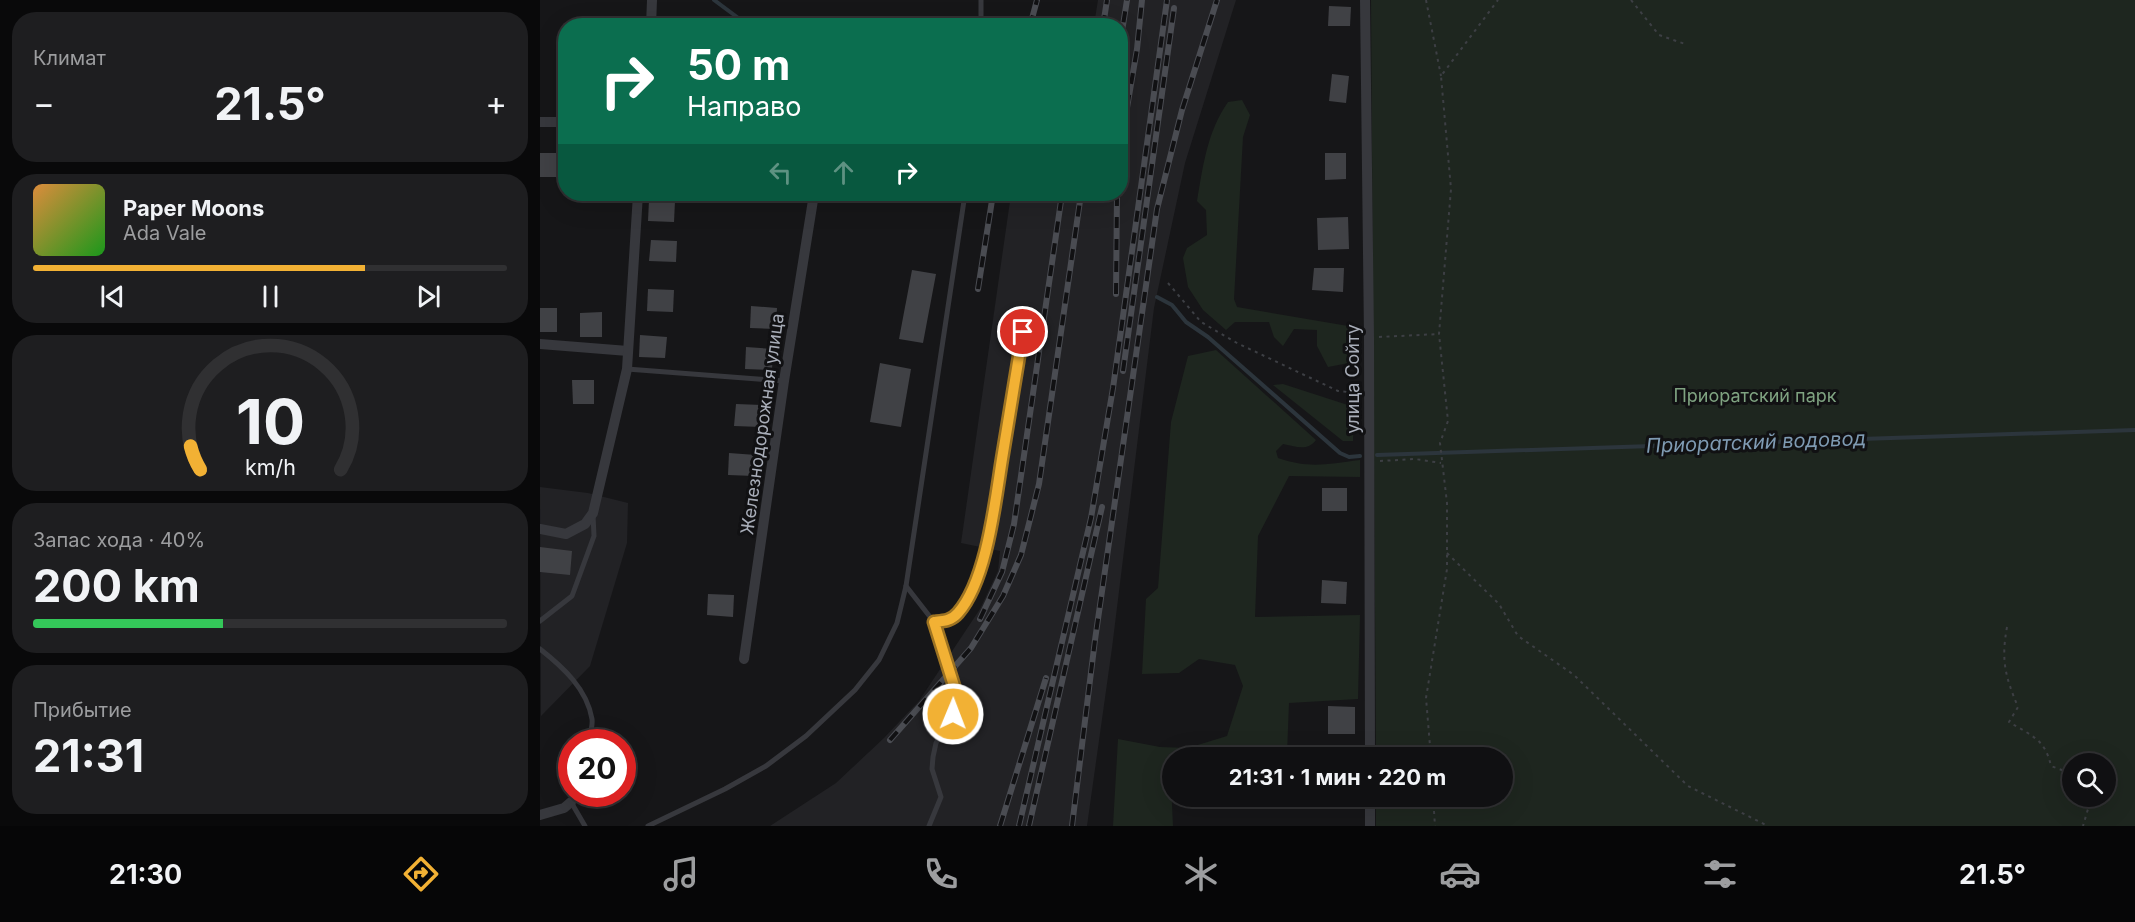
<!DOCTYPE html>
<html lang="ru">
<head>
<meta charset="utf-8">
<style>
	:root { --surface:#101012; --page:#1e1e20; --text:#f1f3f6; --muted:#9c9d9f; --line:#303032; --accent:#f2b134 }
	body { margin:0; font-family:Inter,sans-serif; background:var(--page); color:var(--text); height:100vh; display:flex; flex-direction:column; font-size:22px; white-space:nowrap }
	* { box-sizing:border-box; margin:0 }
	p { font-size:20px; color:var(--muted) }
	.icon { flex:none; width:33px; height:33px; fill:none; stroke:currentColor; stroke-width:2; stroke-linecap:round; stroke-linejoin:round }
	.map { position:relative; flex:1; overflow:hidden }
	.details { display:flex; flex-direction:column; gap:12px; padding:12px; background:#09090a; width:540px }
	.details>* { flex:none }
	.guide { position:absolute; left:18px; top:18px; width:570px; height:183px; border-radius:24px; box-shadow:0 6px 24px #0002,0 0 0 2px var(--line); background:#0b6e4f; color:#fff; overflow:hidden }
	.tools { position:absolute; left:1522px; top:753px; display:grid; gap:12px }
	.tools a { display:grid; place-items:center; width:54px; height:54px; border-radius:50%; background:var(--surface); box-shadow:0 6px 24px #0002,0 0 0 2px var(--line); font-size:30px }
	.speed { position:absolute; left:18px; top:729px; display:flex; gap:12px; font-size:30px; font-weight:700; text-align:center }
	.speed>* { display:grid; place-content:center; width:78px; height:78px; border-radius:50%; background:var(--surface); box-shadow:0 6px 24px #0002,0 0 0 2px var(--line); line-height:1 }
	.speed .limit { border:9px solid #d22; background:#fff; color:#111 }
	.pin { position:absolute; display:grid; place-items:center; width:51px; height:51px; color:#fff; margin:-26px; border:3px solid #fff; border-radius:50%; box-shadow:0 2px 6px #0007 }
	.me { position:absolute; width:66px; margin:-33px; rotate:1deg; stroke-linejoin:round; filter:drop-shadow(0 0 4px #0008) }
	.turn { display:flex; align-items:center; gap:21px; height:126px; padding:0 30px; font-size:27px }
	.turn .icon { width:78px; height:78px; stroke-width:2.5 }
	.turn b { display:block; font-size:42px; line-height:51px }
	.lanes { display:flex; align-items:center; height:57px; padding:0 30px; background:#0003; justify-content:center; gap:30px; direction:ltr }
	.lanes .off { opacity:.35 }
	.big { font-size:45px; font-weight:700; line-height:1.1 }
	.details .widget { flex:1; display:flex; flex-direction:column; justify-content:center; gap:9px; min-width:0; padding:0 21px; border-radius:24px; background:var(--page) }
	.details .dial { align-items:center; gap:0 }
	.dial svg { height:156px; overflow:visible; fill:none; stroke:var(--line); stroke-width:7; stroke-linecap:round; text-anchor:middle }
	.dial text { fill:var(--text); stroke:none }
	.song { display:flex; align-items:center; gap:18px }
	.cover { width:72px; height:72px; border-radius:9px; background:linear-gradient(135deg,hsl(30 70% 55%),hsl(120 70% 35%)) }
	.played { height:6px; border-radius:3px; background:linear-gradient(90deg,var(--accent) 70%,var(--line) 70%) }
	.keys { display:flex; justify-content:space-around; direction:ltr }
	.heat { display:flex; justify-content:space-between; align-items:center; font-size:33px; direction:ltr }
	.charge { height:9px; border-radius:4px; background:linear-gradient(90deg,#34c759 40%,var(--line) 0) }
	.trip { position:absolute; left:622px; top:747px; width:351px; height:60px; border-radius:30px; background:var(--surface); box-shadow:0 6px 24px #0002,0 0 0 2px var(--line); font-weight:700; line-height:60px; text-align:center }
	.menu { display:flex; height:96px; justify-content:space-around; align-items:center; background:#060607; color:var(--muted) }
	.menu .icon { width:42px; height:42px }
	.menu .active { color:var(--accent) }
	.menu b { font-size:27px; color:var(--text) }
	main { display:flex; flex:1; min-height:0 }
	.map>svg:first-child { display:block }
</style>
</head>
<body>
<main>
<section class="details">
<div class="widget"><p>Климат</p>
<div class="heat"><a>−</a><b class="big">21.5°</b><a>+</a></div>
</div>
<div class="widget">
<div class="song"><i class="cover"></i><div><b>Paper Moons</b><p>Ada Vale</p></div></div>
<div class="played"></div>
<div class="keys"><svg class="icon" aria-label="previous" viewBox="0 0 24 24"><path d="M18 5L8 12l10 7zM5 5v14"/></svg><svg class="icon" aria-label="pause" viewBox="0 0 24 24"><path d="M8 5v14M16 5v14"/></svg><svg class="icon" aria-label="next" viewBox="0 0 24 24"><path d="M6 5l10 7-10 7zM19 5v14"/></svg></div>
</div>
<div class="widget dial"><svg viewBox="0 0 100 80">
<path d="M14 69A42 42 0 1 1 86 69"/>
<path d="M14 69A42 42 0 0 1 9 57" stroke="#f2b134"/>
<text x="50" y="56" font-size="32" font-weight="700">10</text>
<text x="50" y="72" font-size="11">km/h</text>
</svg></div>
<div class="widget"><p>Запас хода · 40%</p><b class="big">200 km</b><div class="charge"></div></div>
<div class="widget"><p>Прибытие</p><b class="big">21:31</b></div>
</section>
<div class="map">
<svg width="1595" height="826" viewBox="0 0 1595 826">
	<rect width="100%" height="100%" fill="#161618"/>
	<!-- built -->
	<g fill="#222225">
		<path d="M558 0H696L645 163 614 308 572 648 547 826H230L296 783 344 738 379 701 440 609 458 571 460 551 421 543 471 194H580V26L554 25Z"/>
		<path d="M0 487 48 493 88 503 87 543 50 666 1 716Z"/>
	</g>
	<!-- green -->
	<g fill="#1e261f" fill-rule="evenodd">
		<path d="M831 0H1595V826H836V797L963 796V758L836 757ZM1533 764H1566V796H1533Z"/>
		<path d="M702 100 710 115 703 137 694 299 697 307 814 327V362L788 367 777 346V330L754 329 743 346 734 337 729 322H695L686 330 663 310 648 287 643 258 647 248 667 235 666 210 657 201C663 166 667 132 688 102Z"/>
		<path d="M676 350 776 440C767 452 755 446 743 444L736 451 738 458C771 469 786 464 820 460V477L749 476 718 536 715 617 820 615 818 699 749 703 747 754 633 758V761L630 762 633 826H573L578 739 620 747 648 748 687 736 703 686 695 665 659 659 639 673 602 674 606 599 618 588 631 422 648 356Z"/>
		<path d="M743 384 814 407 813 441H803L733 385Z"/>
	</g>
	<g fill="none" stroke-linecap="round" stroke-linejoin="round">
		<!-- stream -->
		<g stroke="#2c353c" stroke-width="4">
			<path d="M174 0 209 26"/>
			<path d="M617 297 632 305 646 322 668 337 800 453 809 457 820 456"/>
			<path d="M837 455 1595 430"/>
		</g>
	</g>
	<!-- building -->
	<g fill="#404145">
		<path d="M789 6 811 7 810 26H788Z"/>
		<path d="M792 74 809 76 806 103 789 101Z"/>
		<rect x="0" y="153" width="26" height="24"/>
		<path d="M785 153H806V179L785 180Z"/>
		<path d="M109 200 135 201 134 222 108 221Z"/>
		<path d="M808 217 809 249 778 250 777 218Z"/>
		<path d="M111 240 137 241 136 262 109 261Z"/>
		<path d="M774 268H804L803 292 772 290Z"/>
		<path d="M372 270 396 274 383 343 359 339Z"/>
		<path d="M108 289 134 290 133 312 107 311Z"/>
		<path d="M211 306 237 308 236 329 210 328Z"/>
		<rect x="0" y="308" width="17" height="24"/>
		<path d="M62 312V337H40V313Z"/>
		<path d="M100 335 127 337 125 358 99 357Z"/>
		<path d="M206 347 233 349 232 370 205 369Z"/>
		<path d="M340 363 371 369 361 427 330 422Z"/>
		<path d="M32 380H54V404H33Z"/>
		<path d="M196 404 222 405 221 427 194 426Z"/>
		<path d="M189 453 216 455 214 476 188 475Z"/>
		<rect x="782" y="488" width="25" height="23"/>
		<path d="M0 547 32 551 30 575 0 572Z"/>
		<path d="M782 580 807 582 806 604 781 603Z"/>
		<path d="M168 594 194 595 193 617 167 615Z"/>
		<path d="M788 706 815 707V734H788Z"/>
	</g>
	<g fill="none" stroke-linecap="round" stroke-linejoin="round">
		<!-- path -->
		<g stroke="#3d3f44" stroke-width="2" stroke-dasharray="3 4.5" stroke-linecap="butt">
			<path d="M886 0 901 76"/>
			<path d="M1091 0 1119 35 1145 44"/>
			<path d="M628 283 661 322 697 343 798 391 817 393"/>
			<path d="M839 337 899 334"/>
			<path d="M840 461 875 459 901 463"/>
			<path d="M907 553 959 604 978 636 1034 675 1148 786 1228 826"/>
			<path d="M1467 627C1461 660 1465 676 1478 707L1469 722C1492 736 1505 739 1511 766L1530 773 1533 779"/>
			<path d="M891 758 886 698 907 569V503L900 443 908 421 899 334 911 189 901 76 958 0"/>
			<path d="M893 796 895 826"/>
			<path d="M1542 796 1548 809 1543 826"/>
		</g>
		<!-- service -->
		<g stroke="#37383d" stroke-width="5">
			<path d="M441 26V0"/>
			<path d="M87 369 244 381"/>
			<path d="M366 586 394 622 415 689 413 714 396 743 393 757 392 769 401 797 389 826"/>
			<path d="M0 621 32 596 54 536 53 515"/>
			<path d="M394 622C404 621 411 621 418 613 447 580 456 498 463 455 470 414 477 373 483 332"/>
			<path d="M0 649C23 667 47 689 52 719 53 726 50 735 48 742"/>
			<path d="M34 794 31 802 45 826"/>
			<path d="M108 826 185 789 226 766 266 736 315 690 339 660 357 623 366 586 425 194"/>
		</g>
		<!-- minor -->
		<g stroke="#37383d" stroke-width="10">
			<path d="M825 0 829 337 830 758"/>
			<path d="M111 26 112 0"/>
			<path d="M0 122H26"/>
			<path d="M0 344 88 351"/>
			<path d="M0 529 26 534 45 524 53 513 87 369 98 194"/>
			<path d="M204 659 244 381 274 194"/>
			<path d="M830 796V826"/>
			<path d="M0 815 24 808 31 802"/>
		</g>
		<defs>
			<g id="rail">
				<path d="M490 26 497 0"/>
				<path d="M563 26 567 0"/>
				<path d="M580 44 587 0"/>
				<path d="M580 149 597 49 602 0"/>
				<path d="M438 289 453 194"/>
				<path d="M576 294 577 194"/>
				<path d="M583 371 634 8"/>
				<path d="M440 619 462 572 474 524 522 194"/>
				<path d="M350 740 431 648 463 596 481 555 499 484 541 194"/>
				<path d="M460 826 506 678"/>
				<path d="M479 826 551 518 573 388 627 0"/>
				<path d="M489 826 562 507"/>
				<path d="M532 826 555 640 617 209 642 110 677 0"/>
			</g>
		</defs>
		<!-- rail casing -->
		<use href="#rail" stroke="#4a4c52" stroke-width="6"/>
		<!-- rail -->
		<use href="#rail" stroke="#111113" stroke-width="4" stroke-dasharray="11" stroke-linecap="butt"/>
	</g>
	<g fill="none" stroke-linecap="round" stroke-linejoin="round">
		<defs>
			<path id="route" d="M413 714 415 689 394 622C404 621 411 621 418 613 447 580 455 502 462 459 469 417 476 375 483 332"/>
		</defs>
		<!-- route casing -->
		<use href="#route" stroke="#9d7322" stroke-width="15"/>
		<!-- route -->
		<use href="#route" stroke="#f2b134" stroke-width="10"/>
	</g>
	<g text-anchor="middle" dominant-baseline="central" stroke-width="6" stroke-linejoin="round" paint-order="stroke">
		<!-- street labels -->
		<g font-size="18" fill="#a8adb8" stroke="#111113">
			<text transform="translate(812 379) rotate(-90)">улица Сойту</text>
			<text transform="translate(222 424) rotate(-82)">Железнодорожная улица</text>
		</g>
		<!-- park labels -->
		<g font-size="18" fill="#7fa381" stroke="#111113">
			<text x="1215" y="395">Приоратский парк</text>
		</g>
		<!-- water labels -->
		<g font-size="20" font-style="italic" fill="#7f9bb3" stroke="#111113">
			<text transform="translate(1216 442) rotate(-2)">Приоратский водовод</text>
		</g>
	</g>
</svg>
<div class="tools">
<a><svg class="icon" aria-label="search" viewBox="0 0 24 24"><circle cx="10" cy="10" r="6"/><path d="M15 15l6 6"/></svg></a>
</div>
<div class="speed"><div class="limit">20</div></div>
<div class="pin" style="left:483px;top:332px;background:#d93025"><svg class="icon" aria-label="arrive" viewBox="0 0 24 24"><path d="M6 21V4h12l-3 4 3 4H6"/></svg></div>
<svg class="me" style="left:413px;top:714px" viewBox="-20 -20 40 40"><circle r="17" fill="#f2b134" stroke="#fff" stroke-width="3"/><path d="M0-11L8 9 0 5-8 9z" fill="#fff"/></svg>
<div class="trip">21:31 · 1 мин · 220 m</div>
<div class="guide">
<div class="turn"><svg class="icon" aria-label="right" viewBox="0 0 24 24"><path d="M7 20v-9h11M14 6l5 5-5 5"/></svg><div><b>50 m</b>Направо</div></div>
<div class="lanes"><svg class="icon off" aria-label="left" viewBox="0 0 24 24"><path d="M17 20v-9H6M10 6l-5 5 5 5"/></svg><svg class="icon off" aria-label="ahead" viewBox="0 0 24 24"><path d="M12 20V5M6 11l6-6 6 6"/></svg><svg class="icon" aria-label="right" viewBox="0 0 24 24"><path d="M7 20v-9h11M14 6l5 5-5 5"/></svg></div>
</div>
</div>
</main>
<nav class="menu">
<b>21:30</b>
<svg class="icon active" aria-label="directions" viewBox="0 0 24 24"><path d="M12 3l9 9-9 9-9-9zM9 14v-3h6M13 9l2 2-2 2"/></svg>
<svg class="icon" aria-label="music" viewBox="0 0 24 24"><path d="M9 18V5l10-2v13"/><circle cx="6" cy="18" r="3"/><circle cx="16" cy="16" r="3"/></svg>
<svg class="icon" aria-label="phone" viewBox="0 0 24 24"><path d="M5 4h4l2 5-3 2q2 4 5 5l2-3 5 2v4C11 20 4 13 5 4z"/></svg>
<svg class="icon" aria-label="climate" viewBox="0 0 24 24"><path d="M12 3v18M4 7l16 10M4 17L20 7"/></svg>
<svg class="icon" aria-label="car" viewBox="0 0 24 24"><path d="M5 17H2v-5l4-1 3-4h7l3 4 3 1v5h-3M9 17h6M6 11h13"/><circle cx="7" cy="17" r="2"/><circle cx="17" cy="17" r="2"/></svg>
<svg class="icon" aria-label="filters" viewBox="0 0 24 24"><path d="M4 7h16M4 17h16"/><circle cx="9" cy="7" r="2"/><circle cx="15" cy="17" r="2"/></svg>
<b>21.5°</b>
</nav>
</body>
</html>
